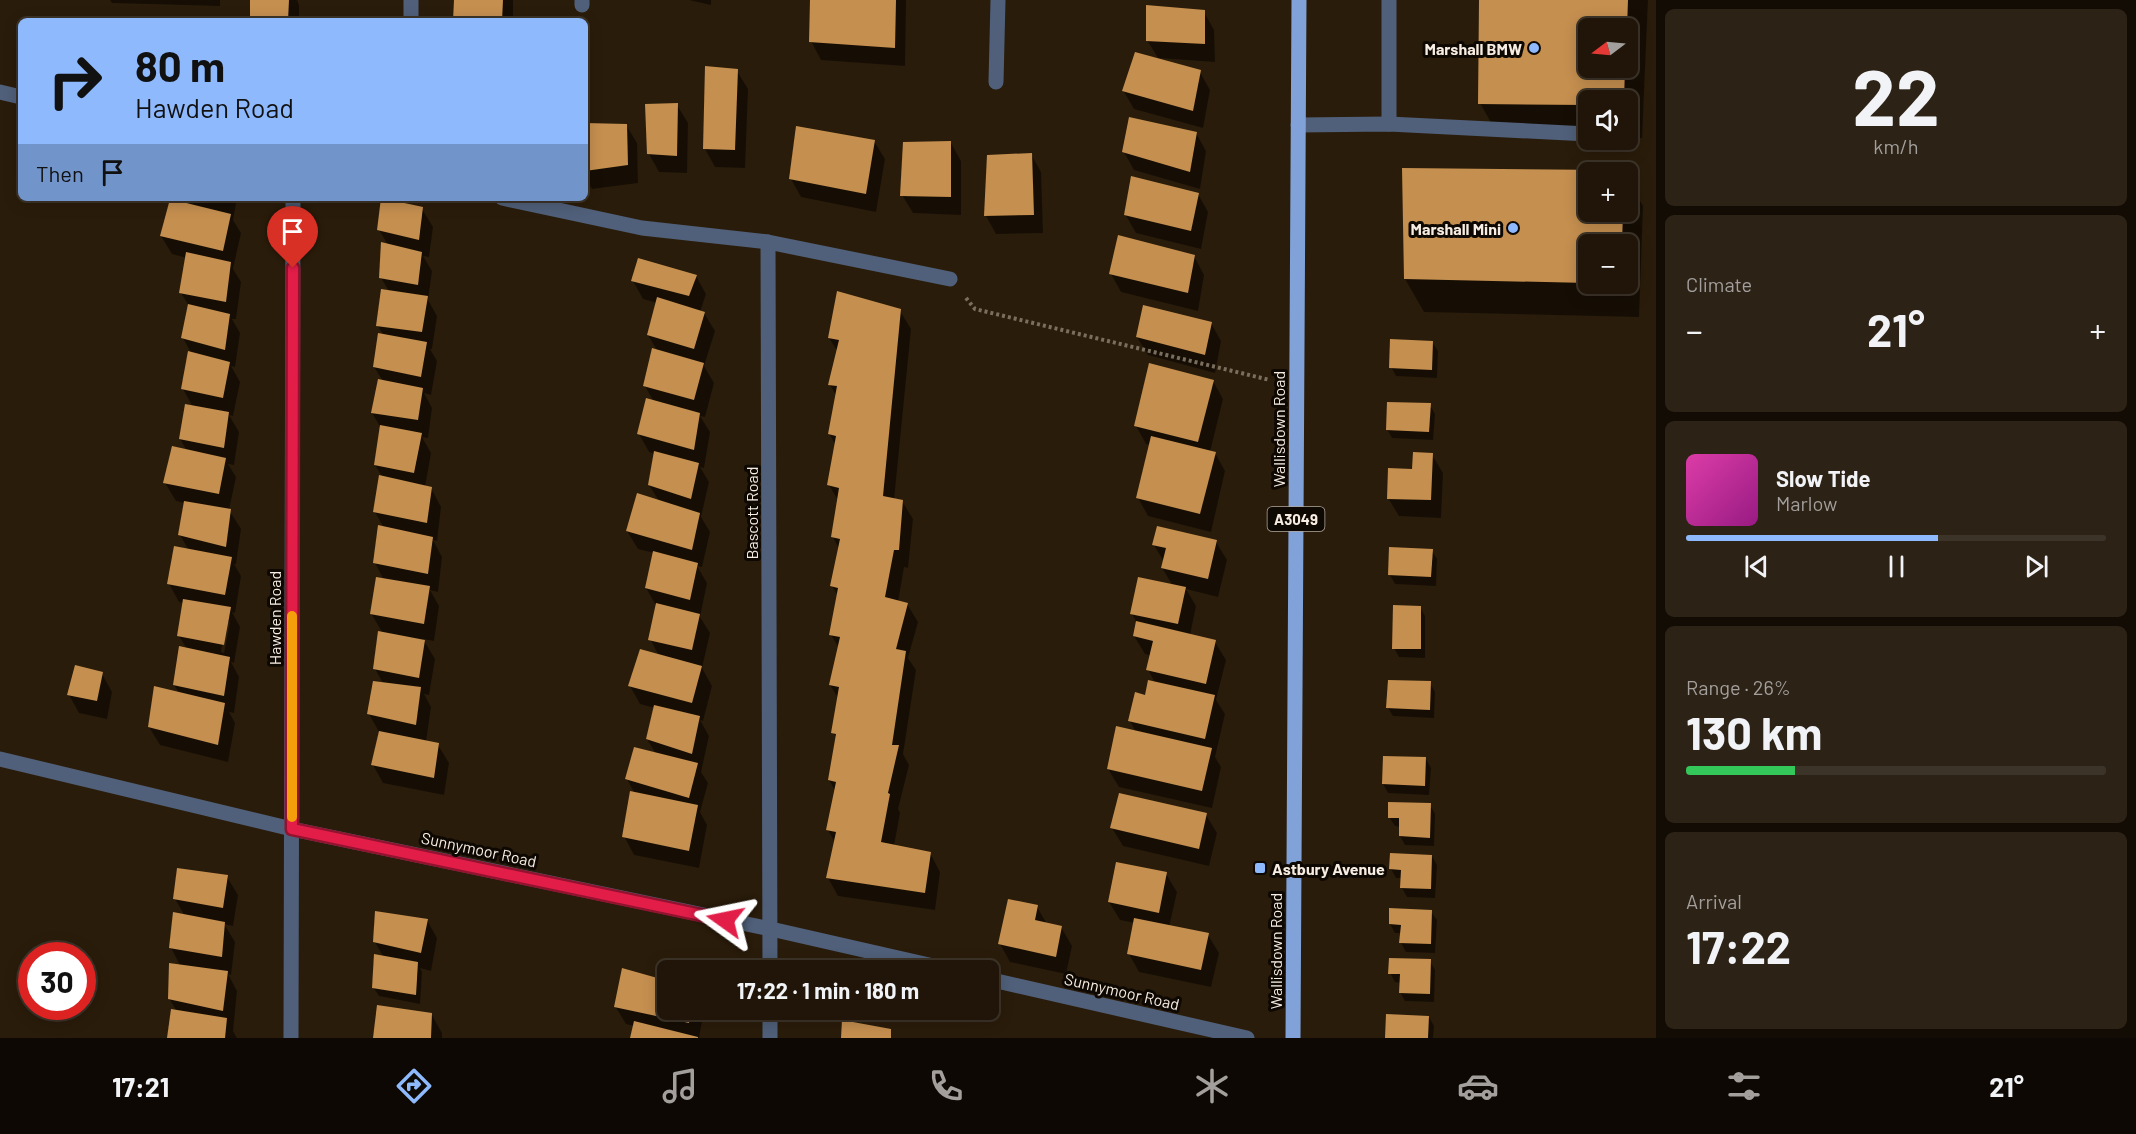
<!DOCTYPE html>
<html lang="en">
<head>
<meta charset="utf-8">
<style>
	:root { --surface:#201508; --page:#2d2216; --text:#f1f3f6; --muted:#a29f9c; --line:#3d3429; --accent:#8eb9fd }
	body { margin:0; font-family:Barlow,sans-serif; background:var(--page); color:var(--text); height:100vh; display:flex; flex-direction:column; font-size:22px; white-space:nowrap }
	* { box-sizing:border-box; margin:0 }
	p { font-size:20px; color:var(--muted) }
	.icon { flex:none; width:33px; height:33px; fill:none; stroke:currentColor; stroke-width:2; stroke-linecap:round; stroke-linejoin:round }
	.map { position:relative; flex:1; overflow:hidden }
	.side { display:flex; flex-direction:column; gap:9px; padding:9px; background:#120c04; width:480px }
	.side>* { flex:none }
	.top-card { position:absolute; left:18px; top:18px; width:570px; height:183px; border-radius:9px; box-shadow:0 3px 15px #0003,0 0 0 2px var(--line); background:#8eb9fd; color:#111; overflow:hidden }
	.needle { width:39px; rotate:254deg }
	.controls { position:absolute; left:1578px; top:18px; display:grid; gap:12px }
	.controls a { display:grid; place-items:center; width:60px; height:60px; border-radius:9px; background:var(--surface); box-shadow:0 3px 15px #0003,0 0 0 2px var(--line); font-size:30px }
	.speed { position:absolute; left:18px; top:942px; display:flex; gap:12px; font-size:30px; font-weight:700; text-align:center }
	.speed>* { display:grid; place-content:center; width:78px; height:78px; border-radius:50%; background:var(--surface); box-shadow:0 3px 15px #0003,0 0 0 2px var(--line); line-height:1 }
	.speed .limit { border:9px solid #d22; background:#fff; color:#111 }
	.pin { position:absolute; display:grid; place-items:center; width:51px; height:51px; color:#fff; margin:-62px -26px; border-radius:50% 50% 50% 0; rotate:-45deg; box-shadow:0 0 6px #0007 }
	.pin .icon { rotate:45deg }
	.me { position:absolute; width:66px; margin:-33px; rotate:282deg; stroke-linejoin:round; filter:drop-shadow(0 0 4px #0008) }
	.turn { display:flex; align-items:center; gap:21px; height:126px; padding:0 18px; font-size:27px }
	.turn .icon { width:78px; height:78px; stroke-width:2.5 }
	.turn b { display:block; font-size:42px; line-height:51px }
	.then { display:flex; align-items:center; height:57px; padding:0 18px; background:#0003; gap:12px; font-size:22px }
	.big { font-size:45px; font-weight:700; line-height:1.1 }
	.side .card { flex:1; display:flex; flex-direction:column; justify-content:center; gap:9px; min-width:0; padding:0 21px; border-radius:9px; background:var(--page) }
	.side .dial { align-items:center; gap:0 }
	.dial b { font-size:78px; line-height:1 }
	.song { display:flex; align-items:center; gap:18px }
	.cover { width:72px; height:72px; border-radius:9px; background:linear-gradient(135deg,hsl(320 70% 55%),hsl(310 70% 35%)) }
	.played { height:6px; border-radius:3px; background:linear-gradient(90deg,var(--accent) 60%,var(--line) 60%) }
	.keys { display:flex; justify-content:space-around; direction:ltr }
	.heat { display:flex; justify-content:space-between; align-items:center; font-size:33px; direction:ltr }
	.charge { height:9px; border-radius:4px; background:linear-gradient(90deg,#34c759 26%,var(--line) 0) }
	.trip { position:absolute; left:657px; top:960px; width:342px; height:60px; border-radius:9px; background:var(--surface); box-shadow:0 3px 15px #0003,0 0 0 2px var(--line); font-weight:700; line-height:60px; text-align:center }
	.tabs { display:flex; height:96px; justify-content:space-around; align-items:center; background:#0d0803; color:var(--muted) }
	.tabs .icon { width:42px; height:42px }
	.tabs .current { color:var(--accent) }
	.tabs b { font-size:27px; color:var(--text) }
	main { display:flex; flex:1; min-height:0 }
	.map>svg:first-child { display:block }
</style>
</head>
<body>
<main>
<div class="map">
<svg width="1656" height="1038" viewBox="0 0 1656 1038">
	<rect width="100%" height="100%" fill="#2a1c0a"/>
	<!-- shadow -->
	<g fill="#0007" fill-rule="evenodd">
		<path d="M110 0H220V6L112 3Z"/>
		<path d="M251 0H297L299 5V21H251Z"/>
		<path d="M456 0H513V21H455Z"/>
		<path d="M711 0V5L689 0Z"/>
		<path d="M812 0H906L905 66 821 60 811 41Z"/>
		<path d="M1481 0H1648L1642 138H1628V100H1588V138L1499 137 1480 103ZM1588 28H1628V68H1588Z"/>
		<path d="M1204 12 1214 30 1215 62 1158 58 1147 40Z"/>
		<path d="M737 71 748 89 745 168 715 167 705 149Z"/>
		<path d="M1200 72 1210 90 1203 128 1134 109 1123 90Z"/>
		<path d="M677 105 688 123 687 173 659 172 649 154Z"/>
		<path d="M585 124 626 125 637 143 638 183 592 189 585 177Z"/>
		<path d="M1196 133 1206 151 1200 189 1134 170 1124 152Z"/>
		<path d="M874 141 885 159 876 212 801 197 791 179Z"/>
		<path d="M951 143 961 161V215L913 213 902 195Z"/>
		<path d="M1031 154 1041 172 1043 233 996 234 986 216Z"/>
		<path d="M1404 169 1624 172H1588V212H1628V179L1643 206 1639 317 1424 312 1405 279ZM1588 244H1628V284H1588Z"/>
		<path d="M1198 194 1208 212 1201 249 1136 233 1125 214Z"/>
		<path d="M186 198H237L233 220 241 233 233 269 241 282 236 319H232L240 333 235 367 231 366 240 382 233 416 229 415 239 432 234 465 228 464 236 477 229 510 241 529 236 564H234L241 576 235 613 232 612 240 627 234 663 231 662 239 677 234 713 229 712 235 723 228 762 160 745 149 727 179 693 174 685 187 649 179 636 184 603 179 602 169 584 189 551 180 535 185 503 176 501 165 483 187 451 180 439 193 407 183 389 191 353 183 338 189 306 181 293 187 258 172 254 161 236 190 205ZM226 622H230L224 653 221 652Z"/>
		<path d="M422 209 433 227 429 257 423 256 432 271 428 300 437 316 432 349H430L437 361 431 395 424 393 432 408 428 438 422 437 431 453 425 487 431 488 441 507 437 541 433 540 442 557 438 592 430 590 439 606 434 641 423 639 435 659 429 695 424 694 431 707 426 742 438 745 449 763 444 795 383 783 373 765 379 732 369 714 383 683 375 669 383 634 371 613 384 580 375 563 384 528 375 512 383 478 375 465 381 428 372 413 383 381 374 367 384 336 378 326 389 291 381 278 388 245 379 230Z"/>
		<path d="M1194 256 1204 275 1198 311 1121 292 1111 274Z"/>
		<path d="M696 276 706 294 700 312 704 313 715 331 704 366 714 383 705 417 700 416 710 432 704 468 700 467 709 482 701 517 710 532 702 567 697 566 707 583 700 617 710 633 702 668 712 686 703 721 700 720 709 736 701 772 708 783 700 812 707 825 699 868 634 855 624 836 635 794 627 779 656 754 647 739 655 708 640 704 630 686 659 656 650 639 657 607 646 588 654 553 638 549 627 531 659 501 649 485 655 454 649 452 639 434 654 402 645 386 658 352 648 335 657 303 643 299 633 281Z"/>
		<path d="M900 311 911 329 894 500 902 501 913 519 908 568 904 567 898 602 907 604 918 622 908 658 916 670 903 754 909 765 898 809 900 813 894 846 930 853 940 872 935 910 838 896 828 878 835 843 828 830 836 792 829 780 837 739 833 732 838 698 830 685 839 648 831 635 838 596 832 586 839 549 833 537 839 502 829 485 836 446 829 433 837 397 830 385 838 352 829 338Z"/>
		<path d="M1211 323 1221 341 1215 373 1148 355 1137 337Z"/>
		<path d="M1432 342 1438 351 1437 378 1396 376 1391 367Z"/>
		<path d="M1213 381 1223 399 1210 452 1215 453 1225 471 1211 532 1148 516 1138 498 1151 445 1146 444 1136 426Z"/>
		<path d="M1430 405 1435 414 1433 440 1392 438 1387 429Z"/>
		<path d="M1432 455 1443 473 1441 518 1399 516 1388 498 1414 471Z"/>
		<path d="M1216 542 1227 560 1218 597 1186 589 1196 606 1190 635 1215 642 1226 660 1216 700 1225 714 1215 757 1221 767 1212 808 1119 787 1108 769 1136 732 1130 721 1155 683 1148 669 1151 656 1145 654 1134 636 1137 623 1132 614 1173 586 1162 568 1164 562 1154 545Z"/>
		<path d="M1432 551 1437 559 1436 586 1395 584 1390 575Z"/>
		<path d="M1420 607 1425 616V658L1399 657 1394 648Z"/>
		<path d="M102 674 112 692 107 719 79 713 69 695Z"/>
		<path d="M1430 683 1435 692 1434 718 1393 716 1388 708Z"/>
		<path d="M1426 759 1431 768 1429 795 1388 793 1383 784Z"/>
		<path d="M1430 805 1435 814 1434 846 1405 845 1400 836 1401 827 1395 826 1389 817Z"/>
		<path d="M1206 815 1217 833 1209 866 1123 846 1112 828Z"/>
		<path d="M1432 856 1437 865 1435 898 1407 897 1402 888V878H1396L1391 869Z"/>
		<path d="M1166 874 1177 892 1169 927 1208 935 1219 953 1211 987 1139 972 1129 954 1135 923 1120 920 1109 902Z"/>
		<path d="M227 877 238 895 233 926 224 924 235 942 231 975 228 974 237 991 233 1031 237 1038H168L177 1012 169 998 181 967 171 948 185 916 175 899Z"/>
		<path d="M1037 907 1047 924 1061 927 1072 946 1066 974 1010 962 1000 944Z"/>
		<path d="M1431 912 1437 920 1435 953 1406 952 1401 943 1402 933H1395L1390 924Z"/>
		<path d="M427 920 437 938 431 971 420 968 422 972 420 1004 379 996 373 987 384 958 375 942Z"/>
		<path d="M1430 961 1435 970 1434 1002 1405 1001 1400 992 1401 983 1395 982 1390 973Z"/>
		<path d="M615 1006 704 1010 699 1038H632L634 1026 626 1024Z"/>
		<path d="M432 1015 442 1033V1038H375Z"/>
		<path d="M1429 1017 1434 1026 1433 1038H1387Z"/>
	</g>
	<!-- building -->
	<g fill="#c58f4f">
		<path d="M250 0H289L288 21H250Z"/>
		<path d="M454 0H503L502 21H453Z"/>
		<path d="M810 0H896L895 48 809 42Z"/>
		<path d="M1479 0H1628L1627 28H1588V68H1625L1624 100H1588V105L1478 104Z"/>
		<path d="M1146 5 1205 10V44L1146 41Z"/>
		<path d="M1135 52 1201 70 1193 111 1122 91Z"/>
		<path d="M705 66 738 69 735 150 703 149Z"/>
		<path d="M678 103 677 156 647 154 645 104Z"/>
		<path d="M1129 117 1197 132 1190 172 1122 152Z"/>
		<path d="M585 123 627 124 628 165 585 171Z"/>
		<path d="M796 126 875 140 866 194 789 179Z"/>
		<path d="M951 141V197L900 196 903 142Z"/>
		<path d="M1032 153 1034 215 984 216 987 155Z"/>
		<path d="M1402 168 1607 170V172H1588V212H1623L1622 244H1588V283L1404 279Z"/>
		<path d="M1131 176 1199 193 1191 231 1124 215Z"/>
		<path d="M381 198 423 207 419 240 377 230Z"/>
		<path d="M170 199 231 214 223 251 160 236Z"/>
		<path d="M1118 235 1195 255 1188 293 1109 274Z"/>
		<path d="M381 242 422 252 418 285 379 278Z"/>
		<path d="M186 252 231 262 226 302 179 293Z"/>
		<path d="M638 258 697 275 689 296 631 281Z"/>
		<path d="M381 289 428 296 422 332 376 326Z"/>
		<path d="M837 291 901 309 883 496 903 500 899 550H894L885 597 908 603 896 649 906 651 892 745H899L888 793 890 794 881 842 931 852 925 893 826 878 836 832 826 830 836 782 828 780 836 734 831 733 839 687 829 685 840 637 829 635 838 588 830 586 840 539 831 537 839 488 827 485 836 436 828 434 837 386 828 385 839 340 828 338Z"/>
		<path d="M657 297 705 312 694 349 647 335Z"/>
		<path d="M188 304 230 314 225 350 181 338Z"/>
		<path d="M1143 305 1212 322 1205 355 1136 337Z"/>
		<path d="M378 333 427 342 421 377 373 367Z"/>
		<path d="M1390 339 1433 341 1432 370 1389 368Z"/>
		<path d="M652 348 704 363 694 400 643 386Z"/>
		<path d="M188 351 230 362 223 398 181 389Z"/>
		<path d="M1149 363 1214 380 1198 442 1134 426Z"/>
		<path d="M378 379 423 388 418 420 371 413Z"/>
		<path d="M646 398 700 413 694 450 637 434Z"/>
		<path d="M1387 402 1431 403 1429 432 1386 430Z"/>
		<path d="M185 404 229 412 224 448 179 439Z"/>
		<path d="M380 425 422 433 414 473 374 465Z"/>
		<path d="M1151 436 1216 452 1200 514 1136 498Z"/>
		<path d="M172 446 226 458 219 494 163 483Z"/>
		<path d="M654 451 699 463 691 499 648 485Z"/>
		<path d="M1413 452 1433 453 1431 500 1387 499 1388 468 1412 469Z"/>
		<path d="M379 475 432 487 427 523 373 512Z"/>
		<path d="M637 493 700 513 692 550 626 531Z"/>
		<path d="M184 501 231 509 226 547 178 535Z"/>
		<path d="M378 525 433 537 428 574 373 563Z"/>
		<path d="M1157 526 1217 540 1208 579 1161 568 1166 548 1152 545Z"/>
		<path d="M174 546 232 557 225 595 167 584Z"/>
		<path d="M1389 547 1433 549 1431 577 1388 575Z"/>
		<path d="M653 551 698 563 690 600 645 588Z"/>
		<path d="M376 577 430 586 424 624 370 614Z"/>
		<path d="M1138 577 1186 587 1178 624 1130 614Z"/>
		<path d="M183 599 231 607 224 645 177 636Z"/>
		<path d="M656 603 700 614 692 650 648 640Z"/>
		<path d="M1393 605 1421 606V649H1392Z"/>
		<path d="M1136 621 1216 640 1206 684 1146 670 1153 641 1133 636Z"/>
		<path d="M378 631 425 640 419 678 373 669Z"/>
		<path d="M179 646 230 657 224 696 173 685Z"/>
		<path d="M640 649 702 666 692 703 628 686Z"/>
		<path d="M75 665 103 672 97 701 67 695Z"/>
		<path d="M1148 680 1215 695 1205 739 1128 721 1135 692 1145 695Z"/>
		<path d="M1388 680 1431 681 1430 710 1386 708Z"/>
		<path d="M373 681 421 687 416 725 367 714Z"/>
		<path d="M154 686 225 703 218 745 148 727Z"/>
		<path d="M654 705 700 716 692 754 646 739Z"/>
		<path d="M1116 726 1212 748 1202 791 1107 769Z"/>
		<path d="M379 731 439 743 434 778 371 765Z"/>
		<path d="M634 747 698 763 689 798 625 779Z"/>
		<path d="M1383 756 1426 757 1425 786 1382 784Z"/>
		<path d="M630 791 698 805 689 851 622 837Z"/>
		<path d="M1119 793 1207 813 1199 849 1110 828Z"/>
		<path d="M1388 802 1431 803 1430 838 1399 836V818H1388Z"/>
		<path d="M1390 853 1432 855 1431 889 1400 888 1401 870 1389 869Z"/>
		<path d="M1116 862 1167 872 1159 913 1108 902Z"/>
		<path d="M177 868 228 875 223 908 173 899Z"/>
		<path d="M1008 899 1038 905 1035 920 1062 926 1056 957 998 944Z"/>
		<path d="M1389 908 1432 910 1431 944 1399 943 1401 925 1389 924Z"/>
		<path d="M375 911 428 919 421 953 373 942Z"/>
		<path d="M173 912 225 922 222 957 169 948Z"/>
		<path d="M1134 918 1209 933 1201 970 1127 954Z"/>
		<path d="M374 954 418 962 416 995 372 988Z"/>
		<path d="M1389 958 1431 959 1430 994 1399 993 1400 974H1388Z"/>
		<path d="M169 963 228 971 223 1011 168 999Z"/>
		<path d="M622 968 668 981V1010H691L689 1023 614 1007Z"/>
		<path d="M377 1005 432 1013 431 1038H373Z"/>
		<path d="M171 1009 227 1018 225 1038H167Z"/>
		<path d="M1386 1014 1429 1016 1428 1038H1385Z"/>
		<path d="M842 1020 891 1029V1038H841Z"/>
		<path d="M634 1021 698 1037V1038H630Z"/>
	</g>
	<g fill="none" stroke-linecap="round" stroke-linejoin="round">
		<!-- path -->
		<path stroke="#7a6e5e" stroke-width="4" stroke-dasharray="3 3" stroke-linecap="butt" d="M966 298 975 309 1270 380"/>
		<!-- minor -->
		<g stroke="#50607a" stroke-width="15">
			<path d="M582 5V0"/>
			<path d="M411 21V0"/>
			<path d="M996 82 998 0"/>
			<path d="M0 92 21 97"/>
			<path d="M1389 124V0"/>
			<path d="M1298 125 1389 124 1588 134"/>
			<path d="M502 198 642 228 768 242 950 279"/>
			<path d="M768 242 770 970"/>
			<path d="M0 759 292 829 771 929 951 970"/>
			<path d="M988 979 1247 1038"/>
			<path d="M291 1038 293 198"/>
			<path d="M770 1038V1010"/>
		</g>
		<!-- major -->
		<path stroke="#80a2d8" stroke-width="15" d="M1293 1038 1299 0"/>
	</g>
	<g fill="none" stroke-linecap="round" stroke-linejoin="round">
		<defs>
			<path id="route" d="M293 268 292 829 725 920"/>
		</defs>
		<!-- route casing -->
		<use href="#route" stroke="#92132f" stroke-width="15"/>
		<!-- route -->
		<use href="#route" stroke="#e11d48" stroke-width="10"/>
		<!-- slow -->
		<path stroke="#f59e0b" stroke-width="10" d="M292 817V616"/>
	</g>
	<!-- markers -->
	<g fill="#8eb9fd" stroke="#0e0803" stroke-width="2">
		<circle cx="1534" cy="48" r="6"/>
		<circle cx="1513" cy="228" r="6"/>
		<rect x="1254" y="862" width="12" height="12" rx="3"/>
	</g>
	<g text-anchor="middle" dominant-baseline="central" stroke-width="6" stroke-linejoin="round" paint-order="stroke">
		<!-- shield labels -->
		<rect fill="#0e0803" stroke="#b1a89f" stroke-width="1.5" x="1267.5" y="507" width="57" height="24" rx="4.5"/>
		<g font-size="15" font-weight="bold" fill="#f7ede2">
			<text x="1296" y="519">A3049</text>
		</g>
		<!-- poi labels -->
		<g font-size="16" font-weight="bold" fill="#f7ede2" stroke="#0e0803" text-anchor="end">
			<text x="1522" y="48">Marshall BMW</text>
			<text x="1501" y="228">Marshall Mini</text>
			<text x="1272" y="868" text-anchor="start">Astbury Avenue</text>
		</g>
		<!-- street labels -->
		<g font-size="16" fill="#f7ede2" stroke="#0e0803">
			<text transform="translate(1278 429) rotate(-90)">Wallisdown Road</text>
			<text transform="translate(751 513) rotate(-90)">Bascott Road</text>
			<text transform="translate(274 618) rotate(-90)">Hawden Road</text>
			<text transform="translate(479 849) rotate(12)">Sunnymoor Road</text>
			<text transform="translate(1275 951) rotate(-90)">Wallisdown Road</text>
			<text transform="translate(1122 991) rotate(13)">Sunnymoor Road</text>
		</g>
	</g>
</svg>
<div class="controls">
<a><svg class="needle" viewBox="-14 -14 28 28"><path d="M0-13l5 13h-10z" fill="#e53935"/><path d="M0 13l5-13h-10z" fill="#a29f9c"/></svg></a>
<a><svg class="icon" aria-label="sound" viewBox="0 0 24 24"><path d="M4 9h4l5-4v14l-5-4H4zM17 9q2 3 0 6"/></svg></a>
<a>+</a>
<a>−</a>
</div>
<div class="speed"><div class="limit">30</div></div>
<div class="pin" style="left:293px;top:268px;background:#d93025"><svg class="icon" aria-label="arrive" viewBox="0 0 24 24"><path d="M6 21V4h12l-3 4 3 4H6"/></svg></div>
<svg class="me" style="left:725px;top:920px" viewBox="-20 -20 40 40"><path d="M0-17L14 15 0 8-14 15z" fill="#e11d48" stroke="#fff" stroke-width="4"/></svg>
<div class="trip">17:22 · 1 min · 180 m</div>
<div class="top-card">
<div class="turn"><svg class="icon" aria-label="right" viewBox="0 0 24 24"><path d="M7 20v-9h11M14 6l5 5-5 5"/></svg><div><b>80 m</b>Hawden Road</div></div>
<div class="then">Then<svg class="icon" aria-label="arrive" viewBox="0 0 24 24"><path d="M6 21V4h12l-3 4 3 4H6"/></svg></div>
</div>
</div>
<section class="side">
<div class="card dial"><b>22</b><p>km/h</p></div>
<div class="card"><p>Climate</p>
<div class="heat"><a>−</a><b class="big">21°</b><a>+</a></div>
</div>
<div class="card">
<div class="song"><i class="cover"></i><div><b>Slow Tide</b><p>Marlow</p></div></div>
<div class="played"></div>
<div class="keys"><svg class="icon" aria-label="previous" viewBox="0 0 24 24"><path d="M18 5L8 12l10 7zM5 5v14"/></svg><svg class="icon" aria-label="pause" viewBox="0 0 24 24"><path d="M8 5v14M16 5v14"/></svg><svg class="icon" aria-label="next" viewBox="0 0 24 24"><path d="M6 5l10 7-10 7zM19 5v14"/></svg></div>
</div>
<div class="card"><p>Range · 26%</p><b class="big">130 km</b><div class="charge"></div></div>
<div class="card"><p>Arrival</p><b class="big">17:22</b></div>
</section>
</main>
<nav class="tabs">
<b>17:21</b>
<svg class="icon current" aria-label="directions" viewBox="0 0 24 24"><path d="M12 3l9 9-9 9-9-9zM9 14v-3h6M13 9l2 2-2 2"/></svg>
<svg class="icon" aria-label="music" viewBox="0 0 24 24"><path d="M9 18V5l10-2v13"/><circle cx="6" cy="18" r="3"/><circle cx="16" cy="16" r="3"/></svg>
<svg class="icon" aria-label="phone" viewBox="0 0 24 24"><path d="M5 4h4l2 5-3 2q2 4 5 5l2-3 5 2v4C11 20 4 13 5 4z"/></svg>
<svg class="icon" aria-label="climate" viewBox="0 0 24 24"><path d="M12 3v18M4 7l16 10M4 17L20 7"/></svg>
<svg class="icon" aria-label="car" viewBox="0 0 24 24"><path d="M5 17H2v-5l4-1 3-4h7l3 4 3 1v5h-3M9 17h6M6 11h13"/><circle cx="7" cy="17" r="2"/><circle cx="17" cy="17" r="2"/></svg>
<svg class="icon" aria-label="filters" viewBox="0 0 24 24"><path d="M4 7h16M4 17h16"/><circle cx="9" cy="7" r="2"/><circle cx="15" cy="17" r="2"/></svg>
<b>21°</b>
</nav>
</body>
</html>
